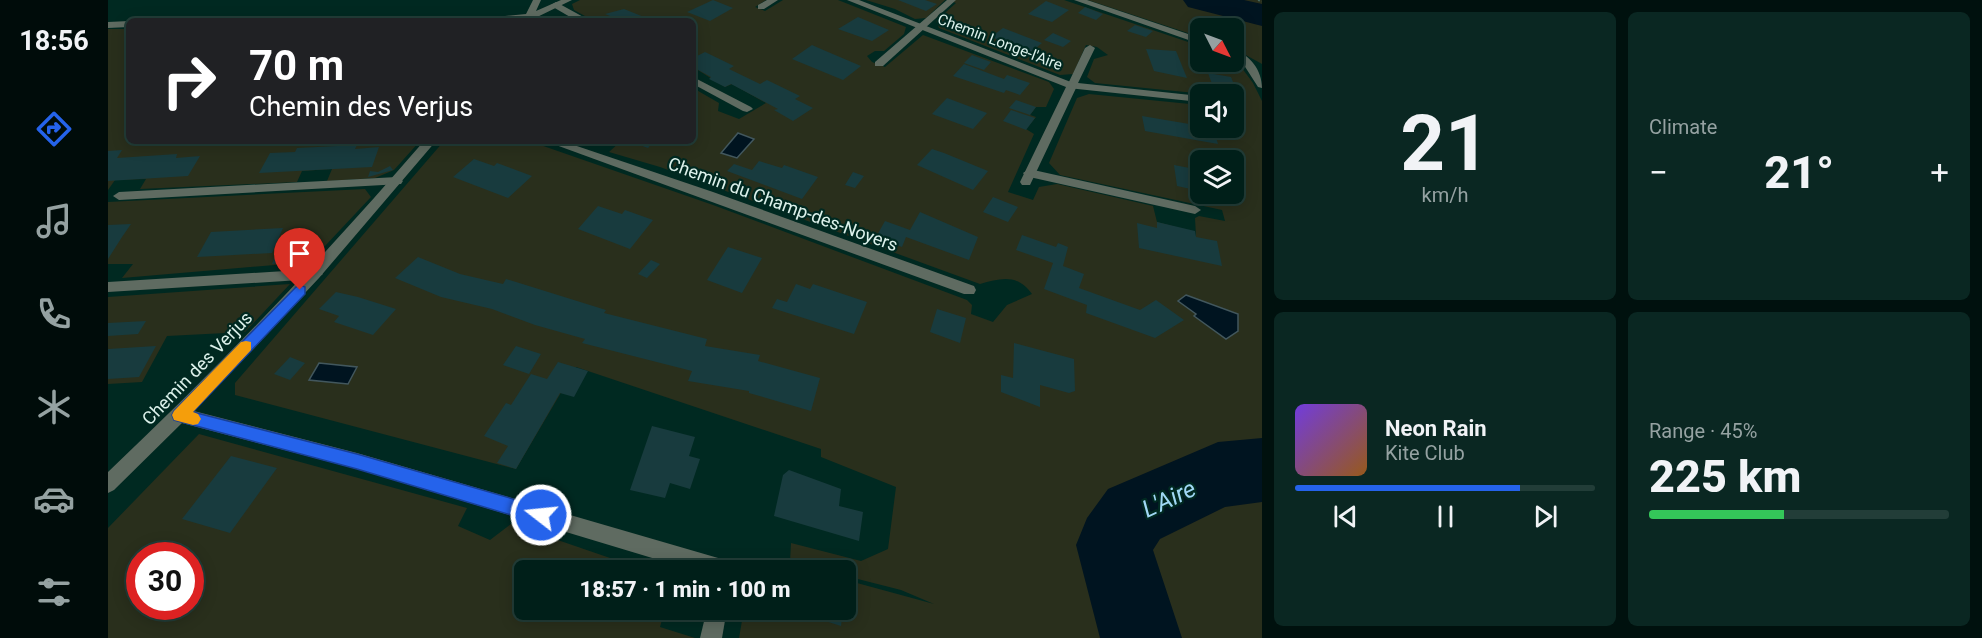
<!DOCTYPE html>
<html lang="en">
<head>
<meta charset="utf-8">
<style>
	:root { --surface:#001f19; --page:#0a2722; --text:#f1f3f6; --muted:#95a2a2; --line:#223d38; --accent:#2563eb }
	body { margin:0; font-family:Roboto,sans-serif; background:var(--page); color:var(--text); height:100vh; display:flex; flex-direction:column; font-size:22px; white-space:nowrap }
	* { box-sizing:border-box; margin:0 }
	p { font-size:20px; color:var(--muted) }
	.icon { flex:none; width:33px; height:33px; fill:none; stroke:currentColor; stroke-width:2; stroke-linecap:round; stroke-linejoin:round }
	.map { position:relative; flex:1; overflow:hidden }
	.panel { display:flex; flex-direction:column; gap:12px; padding:12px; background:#00110e; width:720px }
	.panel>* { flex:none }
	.hud { position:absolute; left:18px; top:18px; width:570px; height:126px; border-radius:9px; box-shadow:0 3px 15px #0003,0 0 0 2px var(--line); background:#202124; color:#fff; overflow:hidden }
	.needle { width:39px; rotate:132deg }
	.fabs { position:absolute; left:1082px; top:18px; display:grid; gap:12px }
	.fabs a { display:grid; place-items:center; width:54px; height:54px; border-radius:9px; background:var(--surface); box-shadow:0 3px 15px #0003,0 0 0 2px var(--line); font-size:30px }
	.speed { position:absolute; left:18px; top:542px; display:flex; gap:12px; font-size:30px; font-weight:700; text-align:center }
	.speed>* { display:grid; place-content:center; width:78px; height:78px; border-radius:50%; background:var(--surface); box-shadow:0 3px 15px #0003,0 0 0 2px var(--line); line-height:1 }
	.speed .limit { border:9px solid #d22; background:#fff; color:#111 }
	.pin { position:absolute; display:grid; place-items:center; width:51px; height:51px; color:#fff; margin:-62px -26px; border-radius:50% 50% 50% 0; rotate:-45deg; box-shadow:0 0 6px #0007 }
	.pin .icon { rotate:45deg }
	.me { position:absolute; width:66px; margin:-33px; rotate:286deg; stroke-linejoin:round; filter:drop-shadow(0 0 4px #0008) }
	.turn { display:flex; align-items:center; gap:21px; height:126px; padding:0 24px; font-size:27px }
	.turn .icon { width:78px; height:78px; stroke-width:2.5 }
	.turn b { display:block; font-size:42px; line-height:51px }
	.big { font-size:45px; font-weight:800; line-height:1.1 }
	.panel .card { flex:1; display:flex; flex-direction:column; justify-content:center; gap:9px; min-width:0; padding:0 21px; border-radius:9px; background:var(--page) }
	.panel .dial { align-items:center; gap:0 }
	.dial b { font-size:78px; line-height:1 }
	.song { display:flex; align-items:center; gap:18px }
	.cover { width:72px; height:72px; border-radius:9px; background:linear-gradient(135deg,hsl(260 70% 55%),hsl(30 70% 35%)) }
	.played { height:6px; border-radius:3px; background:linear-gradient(90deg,var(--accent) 75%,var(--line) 75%) }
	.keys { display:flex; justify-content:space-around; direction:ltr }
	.heat { display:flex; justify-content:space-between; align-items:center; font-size:33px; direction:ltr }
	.charge { height:9px; border-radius:4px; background:linear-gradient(90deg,#34c759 45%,var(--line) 0) }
	.panel .tiles { flex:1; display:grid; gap:12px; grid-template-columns:repeat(2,1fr) }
	.trip { position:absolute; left:406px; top:560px; width:342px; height:60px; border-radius:9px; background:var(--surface); box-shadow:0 3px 15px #0003,0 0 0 2px var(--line); font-weight:800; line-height:60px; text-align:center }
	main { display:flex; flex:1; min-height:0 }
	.tab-bar { display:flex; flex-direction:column; width:108px; justify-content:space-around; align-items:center; background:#000c0a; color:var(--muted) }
	.tab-bar .icon { width:42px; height:42px }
	.tab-bar .active { color:var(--accent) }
	.tab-bar b { font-size:27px; color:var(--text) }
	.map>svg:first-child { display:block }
</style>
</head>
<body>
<main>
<nav class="tab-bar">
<b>18:56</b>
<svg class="icon active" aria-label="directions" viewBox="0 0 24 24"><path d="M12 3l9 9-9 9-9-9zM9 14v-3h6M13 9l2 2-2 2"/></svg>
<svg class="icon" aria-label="music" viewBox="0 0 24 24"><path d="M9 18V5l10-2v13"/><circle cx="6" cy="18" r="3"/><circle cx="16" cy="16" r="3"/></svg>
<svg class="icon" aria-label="phone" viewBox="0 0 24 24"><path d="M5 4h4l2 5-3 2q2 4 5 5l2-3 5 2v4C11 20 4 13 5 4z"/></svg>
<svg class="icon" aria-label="climate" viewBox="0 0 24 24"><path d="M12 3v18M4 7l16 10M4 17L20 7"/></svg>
<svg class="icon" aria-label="car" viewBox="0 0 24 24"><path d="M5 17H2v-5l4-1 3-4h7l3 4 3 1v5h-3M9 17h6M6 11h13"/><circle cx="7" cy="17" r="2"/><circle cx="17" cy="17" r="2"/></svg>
<svg class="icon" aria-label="filters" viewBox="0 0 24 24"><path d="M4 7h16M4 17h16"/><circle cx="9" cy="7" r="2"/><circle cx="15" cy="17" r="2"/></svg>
</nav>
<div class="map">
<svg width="1154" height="638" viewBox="0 0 1154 638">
	<rect width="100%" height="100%" fill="#002921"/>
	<!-- green -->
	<g fill="#292f1c" fill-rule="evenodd">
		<path d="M472 0H658L647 7 657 11 675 0H730L798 27 796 34 776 51H767L759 56 764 62 777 67 815 35 941 82 946 89 938 107H928L922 115 928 117 918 129 926 134 900 192 925 200 931 187 949 184 1045 206 1049 222 1068 227 1088 236 1087 218 1091 216 1117 221 1114 210 952 175 941 163 969 98 981 94 1092 105V128H1125V109L1131 111 1138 99 1125 97V94H1097L987 83 979 77 986 59 1000 55 989 47 978 45 965 74 952 75 831 28 828 21 848 3 840 0H956L1092 46V62H1125V56L1145 83 1154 101V638H631L636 609H680L692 613 693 609H738V580L826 604 793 590 738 576V570H714L682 562 683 543 753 561 780 549 788 487 713 457V449L468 367 408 469 127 395V383L336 141H421L605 205 859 300 864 305 863 314 885 322 899 305 924 294C910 274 893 278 872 284L552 167 501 152 513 141H585V88L611 103 610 111 631 119 658 103 624 84 617 87 585 67V21H486L466 10 464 4ZM1092 160H1125V194H1092Z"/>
		<path d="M758 0H837L818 18 807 19 787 9Z"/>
		<path d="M980 0H1154V64L1125 48V28H1092V37Z"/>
		<path d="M0 29H21V141H312L286 170 267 178 219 181 224 169 194 171 189 182 32 189 38 179 7 180 0 190Z"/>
		<path d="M257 189 263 197 202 262 14 278 25 264H0V202Z"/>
		<path d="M182 284 137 332 59 336 34 382 0 384V297Z"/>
		<path d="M91 434 359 508 350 526 382 540 403 524 537 570H417V609H557L552 627 587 638H0V528ZM32 555H82V606H32Z"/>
	</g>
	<!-- water -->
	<g fill="#001420" stroke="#42575d" stroke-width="1.5">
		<path d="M630 133 646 139 629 158 613 153Z"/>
		<path d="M1078 295 1130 314V331L1118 339 1086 316 1088 314 1070 301Z"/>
		<path d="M211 363 249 367 240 384 201 380Z"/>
	</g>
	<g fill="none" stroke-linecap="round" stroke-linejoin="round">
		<!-- river -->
		<g fill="#001420" fill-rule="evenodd">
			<path d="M1075 0H1136L1154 4V26L1080 7Z"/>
			<path d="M1154 438V502L1117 507 1052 539 1045 550 1074 638H992L968 545 979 518 1000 489 1110 442Z"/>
		</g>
	</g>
	<!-- building -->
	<g fill="#183b3e">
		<path d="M605 0 625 8 602 21 579 12Z"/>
		<path d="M790 0H817L829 4 818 11Z"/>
		<path d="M938 1 961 10 944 22 920 14Z"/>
		<path d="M977 7 995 14 988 20 970 13Z"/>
		<path d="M516 9 536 17 529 21H493L502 16 497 14Z"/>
		<path d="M750 17 781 30 764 41 730 29Z"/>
		<path d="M1027 25 1045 31 1038 37 1019 31Z"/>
		<path d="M895 28 934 43 923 52 883 37Z"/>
		<path d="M945 33 963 41 955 47 936 40Z"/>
		<path d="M704 45 713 49 753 66 735 80 684 59Z"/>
		<path d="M1038 49 1068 51 1079 78 1046 71Z"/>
		<path d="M597 52 626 66 621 69 652 84 659 80 692 96 687 99 705 108 685 121 666 110 670 109 623 84 617 87 601 79 603 77 585 67V58Z"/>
		<path d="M864 55 883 62 876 70 856 63Z"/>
		<path d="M856 64 896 79 899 75 922 83 912 95 898 90 896 93 845 76Z"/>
		<path d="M1100 73 1123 77 1127 87 1104 84Z"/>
		<path d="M839 98 879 113 865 129 824 114Z"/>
		<path d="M908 100 928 107 922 115 901 108Z"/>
		<path d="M903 110 927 118 918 130 895 121Z"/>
		<path d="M1034 116 1105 128 1110 144 1037 131Z"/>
		<path d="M520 141H546L540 148Z"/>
		<path d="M249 145 247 149 271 147 264 167 151 173 162 153 187 152 189 148Z"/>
		<path d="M824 149 836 153 880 171 865 190 809 165Z"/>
		<path d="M14 150 9 158 69 154 68 158 92 156 80 176 0 181V151Z"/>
		<path d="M366 159 386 166 389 163 424 176 400 198 345 177Z"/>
		<path d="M651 161 674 168 676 165 710 177 694 199 619 171 626 164 644 170Z"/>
		<path d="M1066 165 1092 170V191L1069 186Z"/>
		<path d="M282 166 285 170 260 177 262 171 270 172Z"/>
		<path d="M745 172 756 176 747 188 737 185Z"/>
		<path d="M885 197 910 207 900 222 875 212Z"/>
		<path d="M490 206 514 214 517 210 545 220 522 249 470 229Z"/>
		<path d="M812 212 870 237 861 260 798 237 794 247 768 237 777 221 802 230Z"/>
		<path d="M1049 222 1087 231 1088 237 1109 241 1114 266 1031 248 1029 223 1049 228Z"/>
		<path d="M23 224 14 237 0 259V225Z"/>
		<path d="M175 228 164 253 89 257 103 232Z"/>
		<path d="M914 235 948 247 950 243 960 247 955 266 976 274 971 288 1032 310 1048 300 1076 320 1047 338 978 313 979 305 936 289 945 263 908 250Z"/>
		<path d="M199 243 192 262 164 264 172 245Z"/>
		<path d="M620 247 654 258 634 293 599 280Z"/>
		<path d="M310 257 352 274 395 284 398 279 498 310 496 313 599 339 597 346 652 355 650 361 712 378 703 411 641 393V391L580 381 584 371 474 343 477 339 427 325 384 309 333 297 287 278Z"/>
		<path d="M543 260 552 264 539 278 530 274Z"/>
		<path d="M688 284 702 289 705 284 759 302 746 334 664 308 669 299 679 302Z"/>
		<path d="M228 292 250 297 288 309 265 335 226 322 231 316 211 309Z"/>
		<path d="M829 309 858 318 852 343 822 332Z"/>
		<path d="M38 321 30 334 0 336V323Z"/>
		<path d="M906 343 966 359 967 391 961 393 932 385V407L893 392V375L905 378Z"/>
		<path d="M48 346 31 377 0 379V349Z"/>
		<path d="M408 346 433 354 421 374 395 365Z"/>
		<path d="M182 357 197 363 182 380 166 374Z"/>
		<path d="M450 362 480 371 466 397 452 393 408 469 389 463 400 446 376 436 398 403 403 405 423 374 439 379Z"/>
		<path d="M544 426 587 437 581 456 592 459 582 489 562 483 557 498 522 490Z"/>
		<path d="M123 456 169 468 122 533 74 519Z"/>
		<path d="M681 470 733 489 731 506 755 512 751 541 666 516 675 475Z"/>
		<path d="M521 609H557L554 621Z"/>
		<path d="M693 609H735L733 626 692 613Z"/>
	</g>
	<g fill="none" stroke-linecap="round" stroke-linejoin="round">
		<!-- path -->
		<path stroke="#456760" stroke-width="2" stroke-dasharray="2 2" stroke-linecap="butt" d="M1150 0 1154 1"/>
		<!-- service -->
		<g fill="#5f6b61" fill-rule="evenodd">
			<path d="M659 0H670L656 9H650V5Z"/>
			<path d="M839 0H848L775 66H767V62Z"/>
			<path d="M448 2 479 19 481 21H469L445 7 443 5Z"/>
			<path d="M982 45 987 48 970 83 1092 96V102L960 88 959 86 977 48Z"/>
			<path d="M585 77 643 107 645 109 639 112 635 111 585 84Z"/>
			<path d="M921 169 1087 206 1093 210 1087 214 917 176 915 173Z"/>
			<path d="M289 177 295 181 293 184 11 200 5 196 11 192Z"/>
			<path d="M208 269 215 274 208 279 0 292V282Z"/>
		</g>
		<!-- minor -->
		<g fill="#5f6b61" fill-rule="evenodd">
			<path d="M425 0H433L428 11 453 0H464L421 21H273L278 18 397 16 418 14Z"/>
			<path d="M739 0H751L968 84 969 86 922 185H914L912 182 958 87Z"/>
			<path d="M966 0H979L1092 38V44Z"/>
			<path d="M21 21V27L0 28V22Z"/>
			<path d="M1125 49C1142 55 1154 70 1154 88L1150 87 1134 62 1125 56Z"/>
			<path d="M316 141H328L211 278 86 411 249 453 617 560 624 563 627 570H584L249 469 74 423 6 490 0 493V472C111 367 216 257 316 141Z"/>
			<path d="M437 141H454L605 192 866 286 868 290 866 294H856Z"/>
			<path d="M599 609H619L614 638H592Z"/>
		</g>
	</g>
	<!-- route -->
	<path fill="#2563eb" stroke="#184099" stroke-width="1.5" d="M192 285 197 287V294L85 412 249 454 433 507 439 509 441 515 439 521 433 524 249 469 66 420 64 415 66 411 188 287Z"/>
	<!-- slow -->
	<path fill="#f59e0b" d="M138 341 143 342V350L85 412 90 414 93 419 90 424 85 425 66 420 64 415 66 411 133 342Z"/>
	<g text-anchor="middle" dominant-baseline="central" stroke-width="4.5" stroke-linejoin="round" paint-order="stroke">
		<!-- far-street labels -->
		<g font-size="15" fill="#ddf2ec" stroke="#002921">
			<text transform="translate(892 42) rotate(21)">Chemin Longe-l'Aire</text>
		</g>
		<!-- street labels -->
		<g font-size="18" fill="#ddf2ec" stroke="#002921">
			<text transform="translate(675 204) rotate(20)">Chemin du Champ-des-Noyers</text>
			<text transform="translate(89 368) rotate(-46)">Chemin des Verjus</text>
		</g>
		<!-- near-water labels -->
		<g font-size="24" font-style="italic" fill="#a0d8f5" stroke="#002921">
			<text transform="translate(1061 499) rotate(-25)">L'Aire</text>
		</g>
	</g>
</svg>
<div class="fabs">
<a><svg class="needle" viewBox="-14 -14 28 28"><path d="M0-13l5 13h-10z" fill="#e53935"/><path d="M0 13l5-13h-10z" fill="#95a2a2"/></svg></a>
<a><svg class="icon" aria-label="sound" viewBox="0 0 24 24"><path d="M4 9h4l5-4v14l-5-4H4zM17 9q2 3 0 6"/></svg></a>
<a><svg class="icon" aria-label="layers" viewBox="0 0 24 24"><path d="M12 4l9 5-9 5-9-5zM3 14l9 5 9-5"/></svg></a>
</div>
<div class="speed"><div class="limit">30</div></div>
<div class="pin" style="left:192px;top:290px;background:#d93025"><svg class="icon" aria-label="arrive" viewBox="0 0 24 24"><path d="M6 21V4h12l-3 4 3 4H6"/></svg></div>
<svg class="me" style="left:433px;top:515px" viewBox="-20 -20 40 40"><circle r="17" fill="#2563eb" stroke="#fff" stroke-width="3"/><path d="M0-11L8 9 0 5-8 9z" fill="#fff"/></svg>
<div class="trip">18:57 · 1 min · 100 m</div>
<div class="hud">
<div class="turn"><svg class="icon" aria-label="right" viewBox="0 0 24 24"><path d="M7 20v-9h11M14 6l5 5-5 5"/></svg><div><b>70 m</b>Chemin des Verjus</div></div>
</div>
</div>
<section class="panel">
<div class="tiles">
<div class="card dial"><b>21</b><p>km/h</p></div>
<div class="card"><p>Climate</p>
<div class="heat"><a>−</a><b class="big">21°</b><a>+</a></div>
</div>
<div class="card">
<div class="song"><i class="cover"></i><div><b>Neon Rain</b><p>Kite Club</p></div></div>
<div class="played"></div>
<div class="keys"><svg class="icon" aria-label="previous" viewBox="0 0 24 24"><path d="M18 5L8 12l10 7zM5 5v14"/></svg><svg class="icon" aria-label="pause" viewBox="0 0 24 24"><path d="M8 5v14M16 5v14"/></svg><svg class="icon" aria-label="next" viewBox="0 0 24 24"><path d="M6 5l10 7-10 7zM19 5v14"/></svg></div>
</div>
<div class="card"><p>Range · 45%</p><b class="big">225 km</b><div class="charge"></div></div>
</div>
</section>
</main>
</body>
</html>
